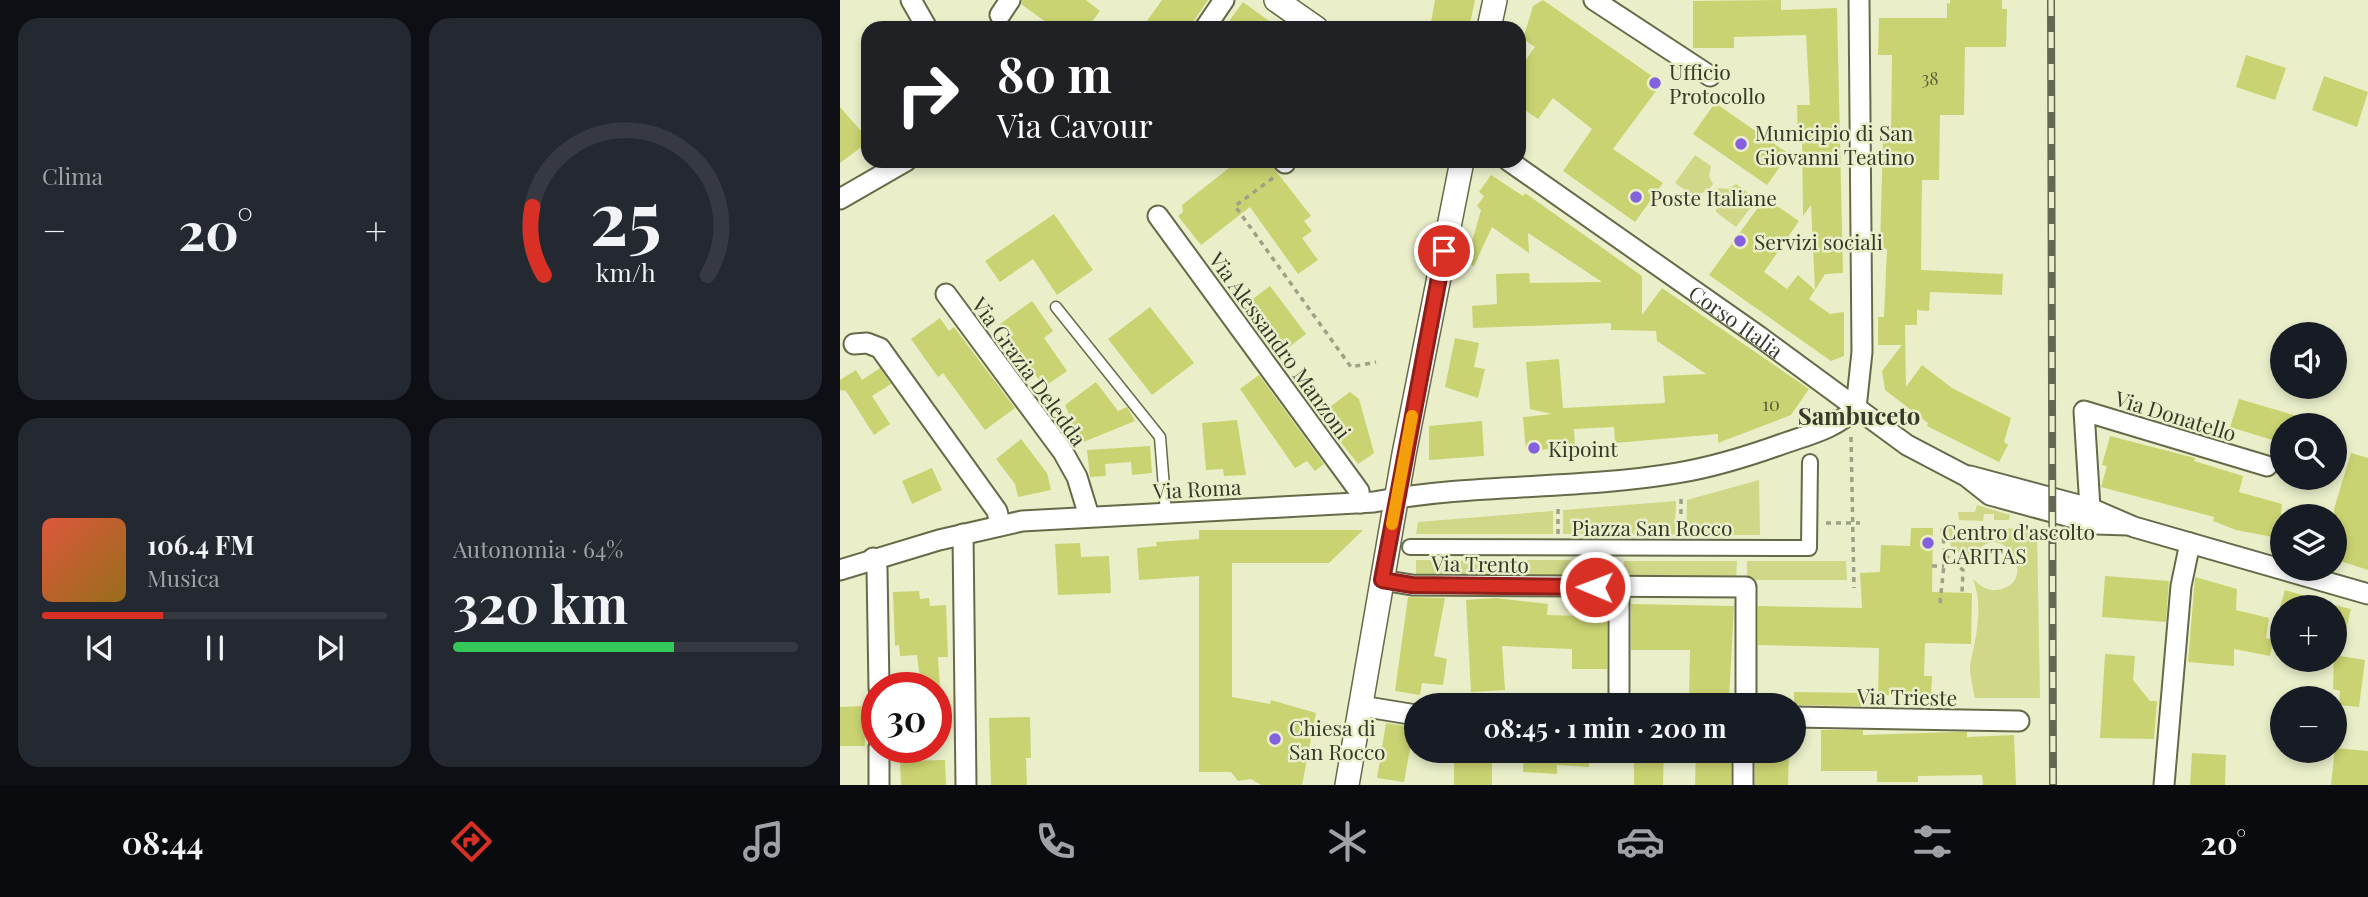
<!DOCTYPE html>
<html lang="it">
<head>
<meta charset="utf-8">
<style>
	:root { --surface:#171b24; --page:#242831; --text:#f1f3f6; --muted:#9ea1a6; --line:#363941; --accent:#d93025 }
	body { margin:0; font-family:"Playfair Display",serif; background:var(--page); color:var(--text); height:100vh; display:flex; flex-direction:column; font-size:26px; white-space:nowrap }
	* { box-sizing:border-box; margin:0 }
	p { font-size:23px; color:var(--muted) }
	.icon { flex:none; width:38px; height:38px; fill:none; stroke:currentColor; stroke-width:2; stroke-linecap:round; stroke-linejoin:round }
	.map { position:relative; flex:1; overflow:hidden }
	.drawer { display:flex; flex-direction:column; gap:18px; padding:18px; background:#0d0f14; width:840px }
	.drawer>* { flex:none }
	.hud { position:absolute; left:21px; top:21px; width:665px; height:147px; border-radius:21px; box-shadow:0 4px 10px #0003; background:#202124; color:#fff; overflow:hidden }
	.controls { position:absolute; left:1430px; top:322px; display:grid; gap:14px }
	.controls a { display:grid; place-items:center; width:77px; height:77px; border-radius:50%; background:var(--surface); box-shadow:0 4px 10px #0003; font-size:35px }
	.speed { position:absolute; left:21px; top:672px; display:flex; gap:14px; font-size:35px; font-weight:700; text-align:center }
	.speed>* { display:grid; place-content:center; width:91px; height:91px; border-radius:50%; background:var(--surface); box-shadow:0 4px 10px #0003; line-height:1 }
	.speed .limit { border:10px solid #d22; background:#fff; color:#111 }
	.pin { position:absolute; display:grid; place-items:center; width:60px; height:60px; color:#fff; margin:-30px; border:4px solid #fff; border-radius:50%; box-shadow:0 2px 7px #0007 }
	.me { position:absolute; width:77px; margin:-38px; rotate:271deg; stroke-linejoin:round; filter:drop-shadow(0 0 5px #0008) }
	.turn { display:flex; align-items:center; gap:24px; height:147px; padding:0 21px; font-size:32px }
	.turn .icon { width:91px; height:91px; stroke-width:2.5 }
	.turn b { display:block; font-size:49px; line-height:60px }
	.big { font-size:52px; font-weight:700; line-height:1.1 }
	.drawer .card { flex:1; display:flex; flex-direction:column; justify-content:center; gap:10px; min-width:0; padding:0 24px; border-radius:21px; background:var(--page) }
	.drawer .dial { align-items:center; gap:0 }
	.dial svg { height:182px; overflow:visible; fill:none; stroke:var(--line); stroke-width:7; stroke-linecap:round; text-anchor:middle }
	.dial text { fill:var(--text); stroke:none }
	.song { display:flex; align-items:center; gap:21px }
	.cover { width:84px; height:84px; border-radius:10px; background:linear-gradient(135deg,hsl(10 70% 55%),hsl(40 70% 35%)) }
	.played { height:7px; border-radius:4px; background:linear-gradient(90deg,var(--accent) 35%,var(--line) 35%) }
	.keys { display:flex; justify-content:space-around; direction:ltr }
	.heat { display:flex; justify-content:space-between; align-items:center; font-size:38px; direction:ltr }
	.charge { height:10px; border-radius:5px; background:linear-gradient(90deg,#34c759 64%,var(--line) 0) }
	.drawer .tiles { flex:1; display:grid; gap:18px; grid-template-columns:repeat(2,1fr) }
	.trip { position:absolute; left:564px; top:693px; width:402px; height:70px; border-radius:35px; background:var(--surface); box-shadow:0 4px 10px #0003; font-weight:700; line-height:70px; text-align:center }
	.dock { display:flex; height:112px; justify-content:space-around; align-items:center; background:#090b0e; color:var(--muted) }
	.dock .icon { width:49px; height:49px }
	.dock .on { color:var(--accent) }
	.dock b { font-size:32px; color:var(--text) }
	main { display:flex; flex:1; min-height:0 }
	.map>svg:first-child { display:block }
</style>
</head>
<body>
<main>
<section class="drawer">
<div class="tiles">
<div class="card"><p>Clima</p>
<div class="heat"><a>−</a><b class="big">20°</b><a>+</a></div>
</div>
<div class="card dial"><svg viewBox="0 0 100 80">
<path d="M14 69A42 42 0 1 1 86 69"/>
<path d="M14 69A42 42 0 0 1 9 39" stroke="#d93025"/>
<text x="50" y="56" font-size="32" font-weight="700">25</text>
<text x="50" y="72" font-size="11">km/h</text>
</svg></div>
<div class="card">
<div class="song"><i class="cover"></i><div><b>106.4 FM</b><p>Musica</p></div></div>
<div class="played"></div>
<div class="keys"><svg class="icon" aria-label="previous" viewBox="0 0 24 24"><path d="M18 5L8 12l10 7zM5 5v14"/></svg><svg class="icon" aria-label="pause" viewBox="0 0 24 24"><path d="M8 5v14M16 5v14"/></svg><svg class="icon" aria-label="next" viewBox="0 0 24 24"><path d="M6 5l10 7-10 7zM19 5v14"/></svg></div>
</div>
<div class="card"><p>Autonomia · 64%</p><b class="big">320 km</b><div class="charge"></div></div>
</div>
</section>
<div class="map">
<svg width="1528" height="785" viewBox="0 0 1528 785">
	<rect width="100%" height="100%" fill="#eaefca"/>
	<!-- green -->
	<g fill="#d0d787">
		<path d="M855 155 871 166 869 176 873 184 867 192 851 194 835 183Z"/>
		<path d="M896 184 917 199 896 227 876 212 877 202 873 196 878 188 888 189Z"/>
		<path d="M919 480 920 535H846L847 500Z"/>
		<path d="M836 501 835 535 723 534V510Z"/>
		<path d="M1137 505 1170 515 1169 520H1154V514H1144L1143 521 1119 520 1118 512H1135Z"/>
		<path d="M713 511V534H576L578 522Z"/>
		<path d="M1108 527 1197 529 1200 698H1135C1133 687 1128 671 1131 660 1137 634 1143 605 1133 579 1140 586 1147 591 1157 590 1203 584 1161 511 1132 558L1111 548Z"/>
		<path d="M576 560 651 561V579H576Z"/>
		<path d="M662 560H774V580H661Z"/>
		<path d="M784 561H897L896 580 784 579Z"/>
		<path d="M907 561H1006L1007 580H907Z"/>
	</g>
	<!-- building -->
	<g fill="#cad371">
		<path d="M182 0H246L260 11 247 28H214L181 4Z"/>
		<path d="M322 0H368L349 28H302Z"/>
		<path d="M595 0H635L629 28H590Z"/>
		<path d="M703 0 822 83 773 149 823 183 795 222 723 171 752 129 713 98 698 119 679 106V69L695 47 683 39 693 6Z"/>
		<path d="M941 0V10L997 8 1003 273 985 274 975 290 971 205 963 216 962 134 958 141 957 105H970L966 35 894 37V48H853V1Z"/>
		<path d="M1110 0H1162V9H1167L1166 47H1125L1124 115H1100L1099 180H1082L1081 270 1163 274 1162 295 1090 292 1089 311 1077 310V325H1065L1066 387 1082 365 1112 388 1171 418 1164 442 1168 445 1159 462 1087 426 1088 423 1045 390 1042 371 1062 345H1038V317H1044L1047 249H1040L1043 139H1051L1052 55H1038L1039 18H1107V3L1110 4Z"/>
		<path d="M403 2 439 28H384Z"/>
		<path d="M1406 55 1446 68 1435 100 1396 87Z"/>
		<path d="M1484 76 1528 92 1517 127 1472 110Z"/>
		<path d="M875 103 949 154 927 185 853 134Z"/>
		<path d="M0 107 28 139V142L0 163Z"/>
		<path d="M384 161H428L471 216 464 221 472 231 462 238 478 260 458 274 410 207 361 245 338 216 343 212 342 205 389 168Z"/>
		<path d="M651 175 683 196 685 193 802 276V315L822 288 969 389 951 415 878 443V434L775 443 774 427 734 429 735 447 686 451 683 417 712 414 690 409 686 362 719 359 723 408 825 403 823 376 866 374 817 341 816 331 771 330V323L633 328 632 306 657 304 656 274 689 273 690 283 762 282 688 233 689 253 652 227 634 266 626 263 641 210 637 206 644 196 639 192Z"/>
		<path d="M925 198 959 221 924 272 947 289 958 275 975 290 969 299 990 314 1004 312V356L991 361 869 275Z"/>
		<path d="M214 214 253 270 217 295 193 259 160 282 145 261Z"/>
		<path d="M430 286 466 334 436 357 401 308Z"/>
		<path d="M192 301 213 331 204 338 227 371 204 387 160 324Z"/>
		<path d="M310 307 354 363 312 395 268 339Z"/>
		<path d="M100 318 109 331 114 327 175 408 145 430 103 373 98 377 71 339Z"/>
		<path d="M615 338 639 343 634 367 645 369 638 398 605 387Z"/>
		<path d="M40 368 51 384 32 396 50 424 34 435 6 391 0 390V380L16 370 22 380Z"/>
		<path d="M419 375 484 464 475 471 467 461 455 468 400 389Z"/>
		<path d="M256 382 278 411 287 407 295 421 241 443 225 405Z"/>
		<path d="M510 392 519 399 534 453 518 464 479 415Z"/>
		<path d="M1399 399 1474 421 1473 425H1442V443L1390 427Z"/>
		<path d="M397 420 406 475 384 476 383 469 366 470 362 423Z"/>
		<path d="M642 421 644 456 589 460V426Z"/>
		<path d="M1270 436 1355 458 1354 461 1403 476 1399 492 1442 504 1438 538 1396 530 1373 521 1374 517 1261 487 1267 466 1262 465Z"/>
		<path d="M181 439 207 473 211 490 178 497 175 484 156 459Z"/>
		<path d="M310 446 312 473 292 475 291 462 265 464 266 476 250 477 247 450Z"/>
		<path d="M1511 453 1528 458V570L1494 559V509Z"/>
		<path d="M92 468 102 490 72 504 62 481Z"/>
		<path d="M1071 528H1093L1092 592 1132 593 1131 644 1085 643 1084 676H1092L1091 696 1038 695 1039 648 918 645V606L1022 608 1020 573 1040 572 1041 545 1070 546Z"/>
		<path d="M359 530H523L489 563H392V697L430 704 431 700 476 713 462 785H421L411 779 398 781 391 772H359V576L299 580 297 548 317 546 316 542 359 539Z"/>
		<path d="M240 543 241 557 269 556 271 593 218 595 215 544Z"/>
		<path d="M1265 576 1329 581 1326 622 1262 617Z"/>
		<path d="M1355 577 1397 589 1396 610 1429 618 1426 638 1433 640 1430 656 1394 649V666L1348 662Z"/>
		<path d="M1445 590 1489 603 1488 607H1440Z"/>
		<path d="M79 591 80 599 89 598 90 606 106 605 108 657H98L100 688H81L77 655 60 656 59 645 55 646 53 592Z"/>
		<path d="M568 597 605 598 594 656 607 659 603 685 582 683 580 695 555 691Z"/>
		<path d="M655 598 708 604 707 615 742 616 743 601H767V669H732V649L662 646 665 690 631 692 626 600Z"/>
		<path d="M791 604 894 606 889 700 849 699 850 650H791Z"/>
		<path d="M1494 605 1511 609 1500 654H1494Z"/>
		<path d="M1265 654 1295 656 1293 680 1310 701H1317L1314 739 1260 738Z"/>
		<path d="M1494 655 1525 660 1519 707 1499 705 1500 691 1493 689Z"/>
		<path d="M954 692 1023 693V706L954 705Z"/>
		<path d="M24 706 25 746H0V707Z"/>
		<path d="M190 717 191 758H186L187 785H151L149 718Z"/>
		<path d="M546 723 574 727 564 782 537 778Z"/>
		<path d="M981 730H1023V735L1114 732H1127V737L1174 735 1176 785H1143L1142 775 1078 776V782H1037V771H981Z"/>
		<path d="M1495 748 1528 751V785H1491Z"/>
		<rect x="614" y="751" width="38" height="34"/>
		<path d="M684 751H750L749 767 717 765V774L683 772Z"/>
		<path d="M794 751H824L823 785H794Z"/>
		<path d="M856 751H891V785H855Z"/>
		<path d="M915 751H949L948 785H915Z"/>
		<path d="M1352 753 1386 755 1385 785H1350Z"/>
		<path d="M105 760 106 785H61L60 761Z"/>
	</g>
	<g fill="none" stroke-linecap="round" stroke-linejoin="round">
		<defs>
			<path id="service" d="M216 307 320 437 326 513"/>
			<path id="pedestrian" d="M570 547 969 548 970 462"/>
			<g id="minor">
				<path d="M71 0 87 28"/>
				<path d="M754 0 870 76"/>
				<path d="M160 15 170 0"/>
				<path d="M365 28 384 0"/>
				<path d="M443 161 445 163"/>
				<path id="s1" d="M669 161 920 337 1067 445 1126 476 1150 495 1256 524 1288 525"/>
				<path d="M0 199 66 161"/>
				<path d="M318 216 519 491 520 503"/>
				<path d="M106 294 223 452 237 477 249 516"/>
				<path d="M14 344 27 343 40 348 157 511 160 524"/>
				<path d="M1016 408 1022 352 1019 0"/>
				<path d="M1130 476 1250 508 1294 527 1528 594"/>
				<path d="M1250 508 1244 411 1427 466"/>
				<path d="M123 534 126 785"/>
				<path d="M33 558 37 569 39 688"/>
				<path d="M0 570 99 540 182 521 534 502C634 483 737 490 837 473 875 467 909 456 945 443 971 434 996 428 1016 408"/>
				<path d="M542 580 572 585 906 587V705"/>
				<path d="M779 705V587"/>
				<path d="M521 706 576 715"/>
				<path d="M954 717 1179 721"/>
				<path d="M39 785V747"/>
				<path d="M903 785V751"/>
				<path d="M1324 785 1341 586 1350 543"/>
			</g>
			<g id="tertiary">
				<path d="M436 0 476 28"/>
				<path d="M649 28 655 0"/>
				<path d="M507 785 564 454 622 161"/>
			</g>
		</defs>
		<!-- service casing -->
		<use href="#service" stroke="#676a49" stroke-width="13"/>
		<!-- pedestrian casing -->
		<use href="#pedestrian" stroke="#676a49" stroke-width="18"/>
		<!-- minor casing -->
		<use href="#minor" stroke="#676a49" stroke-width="23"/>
		<!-- tertiary casing -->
		<use href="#tertiary" stroke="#676a49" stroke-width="26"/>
		<!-- path -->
		<g stroke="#9da185" stroke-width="3.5" stroke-dasharray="5 5" stroke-linecap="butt">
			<path d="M433 178 395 206 511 367 536 362"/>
			<path d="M1011 437 1014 588"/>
			<path d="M986 523H1020"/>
			<path d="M718 534V508"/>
			<path d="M841 534V497"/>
			<path d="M1105 555 1123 570 1122 593"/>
			<path d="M1092 566H1104"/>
			<path d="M1100 603 1105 555 1102 527"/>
		</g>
		<!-- service -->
		<use href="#service" stroke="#fff" stroke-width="10"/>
		<!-- pedestrian -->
		<use href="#pedestrian" stroke="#fff" stroke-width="14"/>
		<!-- minor -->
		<use href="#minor" stroke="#fff" stroke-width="19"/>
		<!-- tertiary -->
		<use href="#tertiary" stroke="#fff" stroke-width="23"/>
		<defs>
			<path id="rail" d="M1211 0 1213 785"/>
		</defs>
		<!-- rail casing -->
		<use href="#rail" stroke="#646752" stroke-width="8"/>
		<!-- rail -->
		<use href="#rail" stroke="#eaefca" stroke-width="5" stroke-dasharray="16" stroke-linecap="butt"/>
	</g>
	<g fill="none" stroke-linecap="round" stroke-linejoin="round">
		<defs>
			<path id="route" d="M604 251 542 580 572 585 755 587"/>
		</defs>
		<!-- route casing -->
		<use href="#route" stroke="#8d1f18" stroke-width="18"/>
		<!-- route -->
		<use href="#route" stroke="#d93025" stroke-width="12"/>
		<!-- slow -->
		<path stroke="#f59e0b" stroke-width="12" d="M552 524 572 416"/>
	</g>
	<!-- markers -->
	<g fill="#8562dd" stroke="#eaefca" stroke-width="2.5">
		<circle cx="815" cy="83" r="7"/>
		<circle cx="901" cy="144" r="7"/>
		<circle cx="796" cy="197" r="7"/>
		<circle cx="900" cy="241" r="7"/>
		<circle cx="694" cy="448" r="7"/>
		<circle cx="1088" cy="543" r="7"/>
		<circle cx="435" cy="739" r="7"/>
	</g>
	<g text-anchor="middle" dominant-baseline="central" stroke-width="5" stroke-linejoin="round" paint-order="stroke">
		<!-- number labels -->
		<g font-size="18" fill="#5c603c">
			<text x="1090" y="78">38</text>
			<text x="931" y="404">10</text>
		</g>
		<!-- poi labels -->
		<g font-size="21" fill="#37392a" stroke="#eaefca" text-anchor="start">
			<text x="829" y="71">Ufficio<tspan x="829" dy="24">Protocollo</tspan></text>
			<text x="915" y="132">Municipio di San<tspan x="915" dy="24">Giovanni Teatino</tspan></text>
			<text x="810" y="197">Poste Italiane</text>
			<text x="914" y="241">Servizi sociali</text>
			<text x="708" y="448">Kipoint</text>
			<text x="1102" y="531">Centro d'ascolto<tspan x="1102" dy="24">CARITAS</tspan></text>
			<text x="449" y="727">Chiesa di<tspan x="449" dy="24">San Rocco</tspan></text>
		</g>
		<!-- street labels -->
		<g font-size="21" fill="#37392a" stroke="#eaefca">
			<text stroke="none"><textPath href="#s1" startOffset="278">Corso Italia</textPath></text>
			<text transform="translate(441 345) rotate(54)">Via Alessandro Manzoni</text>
			<text transform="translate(190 371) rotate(54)">Via Grazia Deledda</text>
			<text transform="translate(1336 415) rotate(17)">Via Donatello</text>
			<text transform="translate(357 488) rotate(-3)">Via Roma</text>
			<text x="812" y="527">Piazza San Rocco</text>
			<text transform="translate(640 563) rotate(1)">Via Trento</text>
			<text transform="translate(1067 696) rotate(1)">Via Trieste</text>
		</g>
		<!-- quarter labels -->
		<g font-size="24" font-weight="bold" fill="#37392a" stroke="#eaefca">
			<text x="1019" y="415">Sambuceto</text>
		</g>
	</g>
</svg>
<div class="controls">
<a><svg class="icon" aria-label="sound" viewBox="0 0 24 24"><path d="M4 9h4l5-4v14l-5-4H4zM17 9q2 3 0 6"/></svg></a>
<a><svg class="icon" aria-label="search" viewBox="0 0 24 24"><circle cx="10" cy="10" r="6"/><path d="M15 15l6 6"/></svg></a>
<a><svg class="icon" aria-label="layers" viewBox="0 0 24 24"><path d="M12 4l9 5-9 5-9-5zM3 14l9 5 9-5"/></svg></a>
<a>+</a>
<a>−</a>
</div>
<div class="speed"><div class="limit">30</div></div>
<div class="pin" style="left:604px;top:251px;background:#d93025"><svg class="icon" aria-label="arrive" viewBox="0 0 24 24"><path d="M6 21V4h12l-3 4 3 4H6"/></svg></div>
<svg class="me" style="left:755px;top:587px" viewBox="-20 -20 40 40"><circle r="17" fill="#d93025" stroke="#fff" stroke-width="3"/><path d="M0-11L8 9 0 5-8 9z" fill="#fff"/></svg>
<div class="trip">08:45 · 1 min · 200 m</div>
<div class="hud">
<div class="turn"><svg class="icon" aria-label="right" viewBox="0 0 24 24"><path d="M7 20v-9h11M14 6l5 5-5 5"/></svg><div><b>80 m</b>Via Cavour</div></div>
</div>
</div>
</main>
<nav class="dock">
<b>08:44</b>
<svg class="icon on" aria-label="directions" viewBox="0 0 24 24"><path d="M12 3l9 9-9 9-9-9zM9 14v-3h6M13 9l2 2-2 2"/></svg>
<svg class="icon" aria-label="music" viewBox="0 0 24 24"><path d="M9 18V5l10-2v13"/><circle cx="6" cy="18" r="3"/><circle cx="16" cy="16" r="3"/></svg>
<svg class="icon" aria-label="phone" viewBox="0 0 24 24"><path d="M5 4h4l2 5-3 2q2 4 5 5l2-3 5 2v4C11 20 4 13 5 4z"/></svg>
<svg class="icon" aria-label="climate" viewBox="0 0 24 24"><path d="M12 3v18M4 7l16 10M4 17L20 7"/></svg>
<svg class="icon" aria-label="car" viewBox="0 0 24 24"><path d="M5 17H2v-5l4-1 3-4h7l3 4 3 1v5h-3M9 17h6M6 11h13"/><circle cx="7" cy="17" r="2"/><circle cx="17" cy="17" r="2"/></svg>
<svg class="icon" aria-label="filters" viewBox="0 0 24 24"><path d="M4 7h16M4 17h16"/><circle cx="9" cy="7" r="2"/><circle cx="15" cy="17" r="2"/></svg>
<b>20°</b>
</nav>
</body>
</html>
